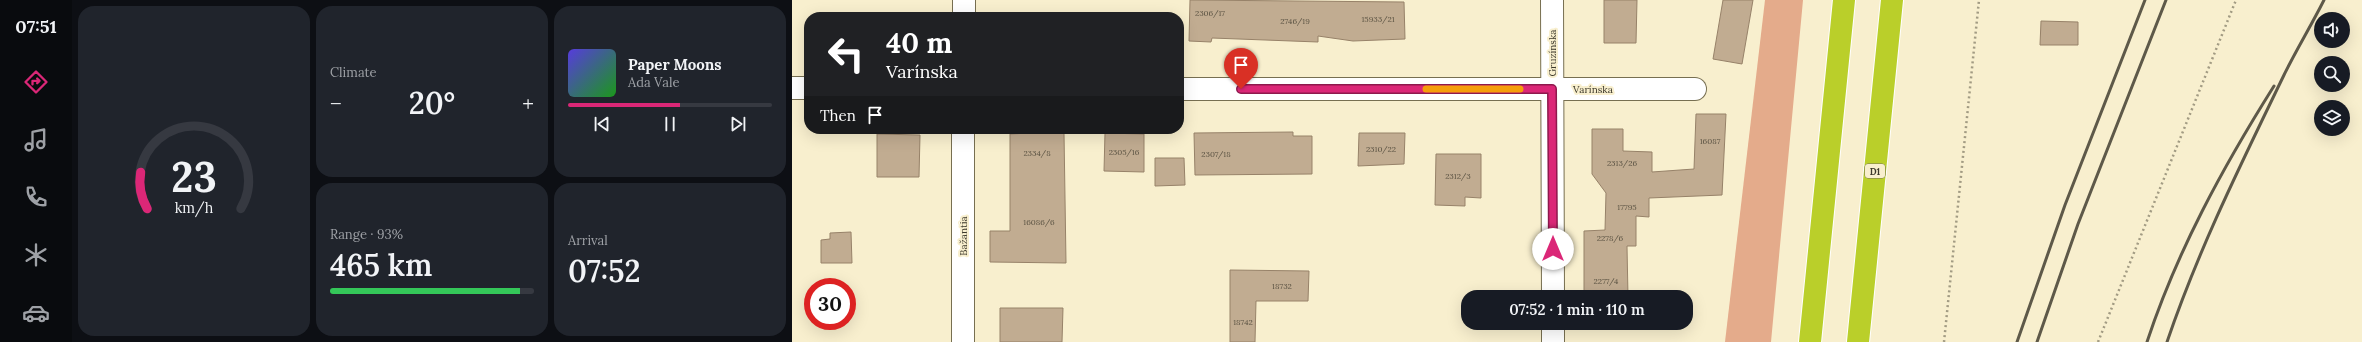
<!DOCTYPE html>
<html lang="en">
<head>
<meta charset="utf-8">
<style>
	:root { --surface:#171b24; --page:#20242c; --text:#f1f3f6; --muted:#9ea1a6; --line:#363941; --accent:#db2777 }
	body { margin:0; font-family:Lora,serif; background:var(--page); color:var(--text); height:100vh; display:flex; flex-direction:column; font-size:15px; white-space:nowrap }
	* { box-sizing:border-box; margin:0 }
	p { font-size:13px; color:var(--muted) }
	.icon { flex:none; width:22px; height:22px; fill:none; stroke:currentColor; stroke-width:2; stroke-linecap:round; stroke-linejoin:round }
	.map { position:relative; flex:1; overflow:hidden }
	.panel { display:flex; flex-direction:column; gap:6px; padding:6px; background:#0d0f14; width:720px }
	.panel>* { flex:none }
	.hud { position:absolute; left:12px; top:12px; width:380px; height:122px; border-radius:16px; box-shadow:0 4px 16px #0002; background:#202124; color:#fff; overflow:hidden }
	.buttons { position:absolute; left:1522px; top:12px; display:grid; gap:8px }
	.buttons a { display:grid; place-items:center; width:36px; height:36px; border-radius:50%; background:var(--surface); box-shadow:0 4px 16px #0002; font-size:20px }
	.speed { position:absolute; left:12px; top:278px; display:flex; gap:8px; font-size:20px; font-weight:700; text-align:center }
	.speed>* { display:grid; place-content:center; width:52px; height:52px; border-radius:50%; background:var(--surface); box-shadow:0 4px 16px #0002; line-height:1 }
	.speed .limit { border:6px solid #d22; background:#fff; color:#111 }
	.pin { position:absolute; display:grid; place-items:center; width:34px; height:34px; color:#fff; margin:-41px -17px; border-radius:50% 50% 50% 0; rotate:-45deg; box-shadow:0 0 4px #0007 }
	.pin .icon { rotate:45deg }
	.me { position:absolute; width:44px; margin:-22px; rotate:0deg; stroke-linejoin:round; filter:drop-shadow(0 0 3px #0008) }
	.turn { display:flex; align-items:center; gap:14px; height:84px; padding:0 16px; font-size:18px }
	.turn .icon { width:52px; height:52px; stroke-width:2.5 }
	.turn b { display:block; font-size:28px; line-height:34px }
	.then { display:flex; align-items:center; height:38px; padding:0 16px; background:#0003; gap:8px; font-size:15px }
	.big { font-size:30px; font-weight:600; line-height:1.1 }
	.panel .card { flex:1; display:flex; flex-direction:column; justify-content:center; gap:6px; min-width:0; padding:0 14px; border-radius:16px; background:var(--page) }
	.panel .dial { align-items:center; gap:0 }
	.dial svg { height:104px; overflow:visible; fill:none; stroke:var(--line); stroke-width:7; stroke-linecap:round; text-anchor:middle }
	.dial text { fill:var(--text); stroke:none }
	.song { display:flex; align-items:center; gap:12px }
	.cover { width:48px; height:48px; border-radius:6px; background:linear-gradient(135deg,hsl(250 70% 55%),hsl(120 70% 35%)) }
	.played { height:4px; border-radius:2px; background:linear-gradient(90deg,var(--accent) 55%,var(--line) 55%) }
	.keys { display:flex; justify-content:space-around; direction:ltr }
	.heat { display:flex; justify-content:space-between; align-items:center; font-size:22px; direction:ltr }
	.charge { height:6px; border-radius:3px; background:linear-gradient(90deg,#34c759 93%,var(--line) 0) }
	.panel .tiles { flex:1; display:grid; gap:6px; grid-template-columns:repeat(3,1fr) }
	.card:first-child { grid-row:span 2 }
	.trip { position:absolute; left:669px; top:290px; width:232px; height:40px; border-radius:16px; background:var(--surface); box-shadow:0 4px 16px #0002; font-weight:600; line-height:40px; text-align:center }
	main { display:flex; flex:1; min-height:0 }
	.dock { display:flex; flex-direction:column; width:72px; justify-content:space-around; align-items:center; background:#090b0e; color:var(--muted) }
	.dock .icon { width:28px; height:28px }
	.dock .on { color:var(--accent) }
	.dock b { font-size:18px; color:var(--text) }
	.map>svg:first-child { display:block }
</style>
</head>
<body>
<main>
<nav class="dock">
<b>07:51</b>
<svg class="icon on" aria-label="directions" viewBox="0 0 24 24"><path d="M12 3l9 9-9 9-9-9zM9 14v-3h6M13 9l2 2-2 2"/></svg>
<svg class="icon" aria-label="music" viewBox="0 0 24 24"><path d="M9 18V5l10-2v13"/><circle cx="6" cy="18" r="3"/><circle cx="16" cy="16" r="3"/></svg>
<svg class="icon" aria-label="phone" viewBox="0 0 24 24"><path d="M5 4h4l2 5-3 2q2 4 5 5l2-3 5 2v4C11 20 4 13 5 4z"/></svg>
<svg class="icon" aria-label="climate" viewBox="0 0 24 24"><path d="M12 3v18M4 7l16 10M4 17L20 7"/></svg>
<svg class="icon" aria-label="car" viewBox="0 0 24 24"><path d="M5 17H2v-5l4-1 3-4h7l3 4 3 1v5h-3M9 17h6M6 11h13"/><circle cx="7" cy="17" r="2"/><circle cx="17" cy="17" r="2"/></svg>
</nav>
<section class="panel">
<div class="tiles">
<div class="card dial"><svg viewBox="0 0 100 80">
<path d="M14 69A42 42 0 1 1 86 69"/>
<path d="M14 69A42 42 0 0 1 9 41" stroke="#db2777"/>
<text x="50" y="56" font-size="32" font-weight="700">23</text>
<text x="50" y="72" font-size="11">km/h</text>
</svg></div>
<div class="card"><p>Climate</p>
<div class="heat"><a>−</a><b class="big">20°</b><a>+</a></div>
</div>
<div class="card">
<div class="song"><i class="cover"></i><div><b>Paper Moons</b><p>Ada Vale</p></div></div>
<div class="played"></div>
<div class="keys"><svg class="icon" aria-label="previous" viewBox="0 0 24 24"><path d="M18 5L8 12l10 7zM5 5v14"/></svg><svg class="icon" aria-label="pause" viewBox="0 0 24 24"><path d="M8 5v14M16 5v14"/></svg><svg class="icon" aria-label="next" viewBox="0 0 24 24"><path d="M6 5l10 7-10 7zM19 5v14"/></svg></div>
</div>
<div class="card"><p>Range · 93%</p><b class="big">465 km</b><div class="charge"></div></div>
<div class="card"><p>Arrival</p><b class="big">07:52</b></div>
</div>
</section>
<div class="map">
<svg width="1570" height="342" viewBox="0 0 1570 342">
	<rect width="100%" height="100%" fill="#f8efce"/>
	<!-- forest -->
	<path fill="#e4ab8b" d="M973 0H1011L979 342H933Z"/>
	<!-- building -->
	<g fill="#c1ac91" stroke="#978269">
		<path d="M398 0 612 2 613 39 561 41 526 36V42L420 38 419 42 397 41Z"/>
		<path d="M812 0H845L844 43H812Z"/>
		<path d="M931 0H961L950 64 921 59Z"/>
		<path d="M1249 21 1286 22V45H1248Z"/>
		<path d="M904 114H934L930 195 857 198V217L844 216V246H835L836 297H792V231L813 230 814 193 800 174V129H831V151L860 152V172L902 169Z"/>
		<path d="M258 132 272 133 274 263 198 262V231H218V134Z"/>
		<path d="M501 132V136H520V174L403 175 402 133Z"/>
		<path d="M313 133 352 134V172L312 171Z"/>
		<path d="M567 133H613L612 164 566 166Z"/>
		<path d="M85 134 128 135 127 177H85Z"/>
		<path d="M644 154H689V198L673 197V206L643 205Z"/>
		<path d="M363 158H392L393 185 363 186Z"/>
		<path d="M59 232 60 263H29V240L38 239V233Z"/>
		<path d="M438 270 517 271 516 301H464L463 342H438Z"/>
		<path d="M208 308H271L270 342H208Z"/>
	</g>
	<g fill="none" stroke-linecap="round" stroke-linejoin="round">
		<defs>
			<g id="minor">
				<path d="M760 0 761 297"/>
				<path d="M172 17V0"/>
				<path d="M0 88H17"/>
				<path d="M387 89H903"/>
				<path d="M761 323V342"/>
				<path d="M171 342V129"/>
			</g>
			<g id="motorway">
				<path d="M1018 342 1052 0"/>
				<path d="M1066 342 1100 0"/>
			</g>
		</defs>
		<!-- minor casing -->
		<use href="#minor" stroke="#776f51" stroke-width="24"/>
		<!-- motorway casing -->
		<use href="#motorway" stroke="#fff" stroke-width="24"/>
		<!-- path -->
		<g stroke="#a29b83" stroke-width="2.5" stroke-dasharray="2 3" stroke-linecap="butt">
			<path d="M1152 342 1187 0"/>
			<path d="M1306 342 1444 0"/>
		</g>
		<!-- minor -->
		<use href="#minor" stroke="#fff" stroke-width="22"/>
		<!-- motorway -->
		<use href="#motorway" stroke="#bacf2a" stroke-width="22"/>
		<!-- rail -->
		<g stroke="#5e5949" stroke-width="3">
			<path d="M1225 342 1273 205 1353 0"/>
			<path d="M1245 342 1286 224 1374 0"/>
			<path d="M1355 342C1385 251 1431 167 1482 86"/>
			<path d="M1375 342C1407 248 1449 164 1492 75 1504 50 1519 26 1532 0"/>
		</g>
	</g>
	<g fill="none" stroke-linecap="round" stroke-linejoin="round">
		<defs>
			<path id="route" d="M449 89H760L761 249"/>
		</defs>
		<!-- route casing -->
		<use href="#route" stroke="#8e194d" stroke-width="10"/>
		<!-- route -->
		<use href="#route" stroke="#db2777" stroke-width="7"/>
		<!-- slow -->
		<path stroke="#f59e0b" stroke-width="7" d="M634 89H728"/>
	</g>
	<g text-anchor="middle" dominant-baseline="central" stroke-width="4" stroke-linejoin="round" paint-order="stroke">
		<!-- number labels -->
		<g font-size="8" fill="#5c5444">
			<text x="418" y="13">2306/17</text>
			<text x="586" y="19">15933/21</text>
			<text x="503" y="21">2746/19</text>
			<text x="918" y="141">16087</text>
			<text x="589" y="149">2310/22</text>
			<text x="332" y="152">2305/16</text>
			<text x="245" y="153">2334/8</text>
			<text x="424" y="154">2307/18</text>
			<text x="830" y="163">2313/26</text>
			<text x="666" y="176">2312/3</text>
			<text x="835" y="207">17795</text>
			<text x="247" y="222">16086/6</text>
			<text x="818" y="238">2278/6</text>
			<text x="814" y="281">2277/4</text>
			<text x="490" y="286">18732</text>
			<text x="451" y="322">18742</text>
		</g>
		<!-- shield labels -->
		<rect fill="#f8efce" stroke="#746e5b" stroke-width="1" x="1073" y="164" width="20" height="14" rx="3"/>
		<g font-size="9" font-weight="bold" fill="#3b372a">
			<text x="1083" y="171">D1</text>
		</g>
		<!-- street labels -->
		<g font-size="10" fill="#3b372a" stroke="#f8efce">
			<text transform="translate(760 53) rotate(-90)">Gruzínska</text>
			<text x="801" y="89">Varínska</text>
			<text transform="translate(171 236) rotate(-90)">Bažantia</text>
		</g>
	</g>
</svg>
<div class="buttons">
<a><svg class="icon" aria-label="sound" viewBox="0 0 24 24"><path d="M4 9h4l5-4v14l-5-4H4zM17 9q2 3 0 6"/></svg></a>
<a><svg class="icon" aria-label="search" viewBox="0 0 24 24"><circle cx="10" cy="10" r="6"/><path d="M15 15l6 6"/></svg></a>
<a><svg class="icon" aria-label="layers" viewBox="0 0 24 24"><path d="M12 4l9 5-9 5-9-5zM3 14l9 5 9-5"/></svg></a>
</div>
<div class="speed"><div class="limit">30</div></div>
<div class="pin" style="left:449px;top:89px;background:#d93025"><svg class="icon" aria-label="arrive" viewBox="0 0 24 24"><path d="M6 21V4h12l-3 4 3 4H6"/></svg></div>
<svg class="me" style="left:761px;top:249px" viewBox="-20 -20 40 40"><circle r="19" fill="#fff"/><path d="M0-13L10 11 0 6-10 11z" fill="#db2777"/></svg>
<div class="trip">07:52 · 1 min · 110 m</div>
<div class="hud">
<div class="turn"><svg class="icon" aria-label="left" viewBox="0 0 24 24"><path d="M17 20v-9H6M10 6l-5 5 5 5"/></svg><div><b>40 m</b>Varínska</div></div>
<div class="then">Then<svg class="icon" aria-label="arrive" viewBox="0 0 24 24"><path d="M6 21V4h12l-3 4 3 4H6"/></svg></div>
</div>
</div>
</main>
</body>
</html>
